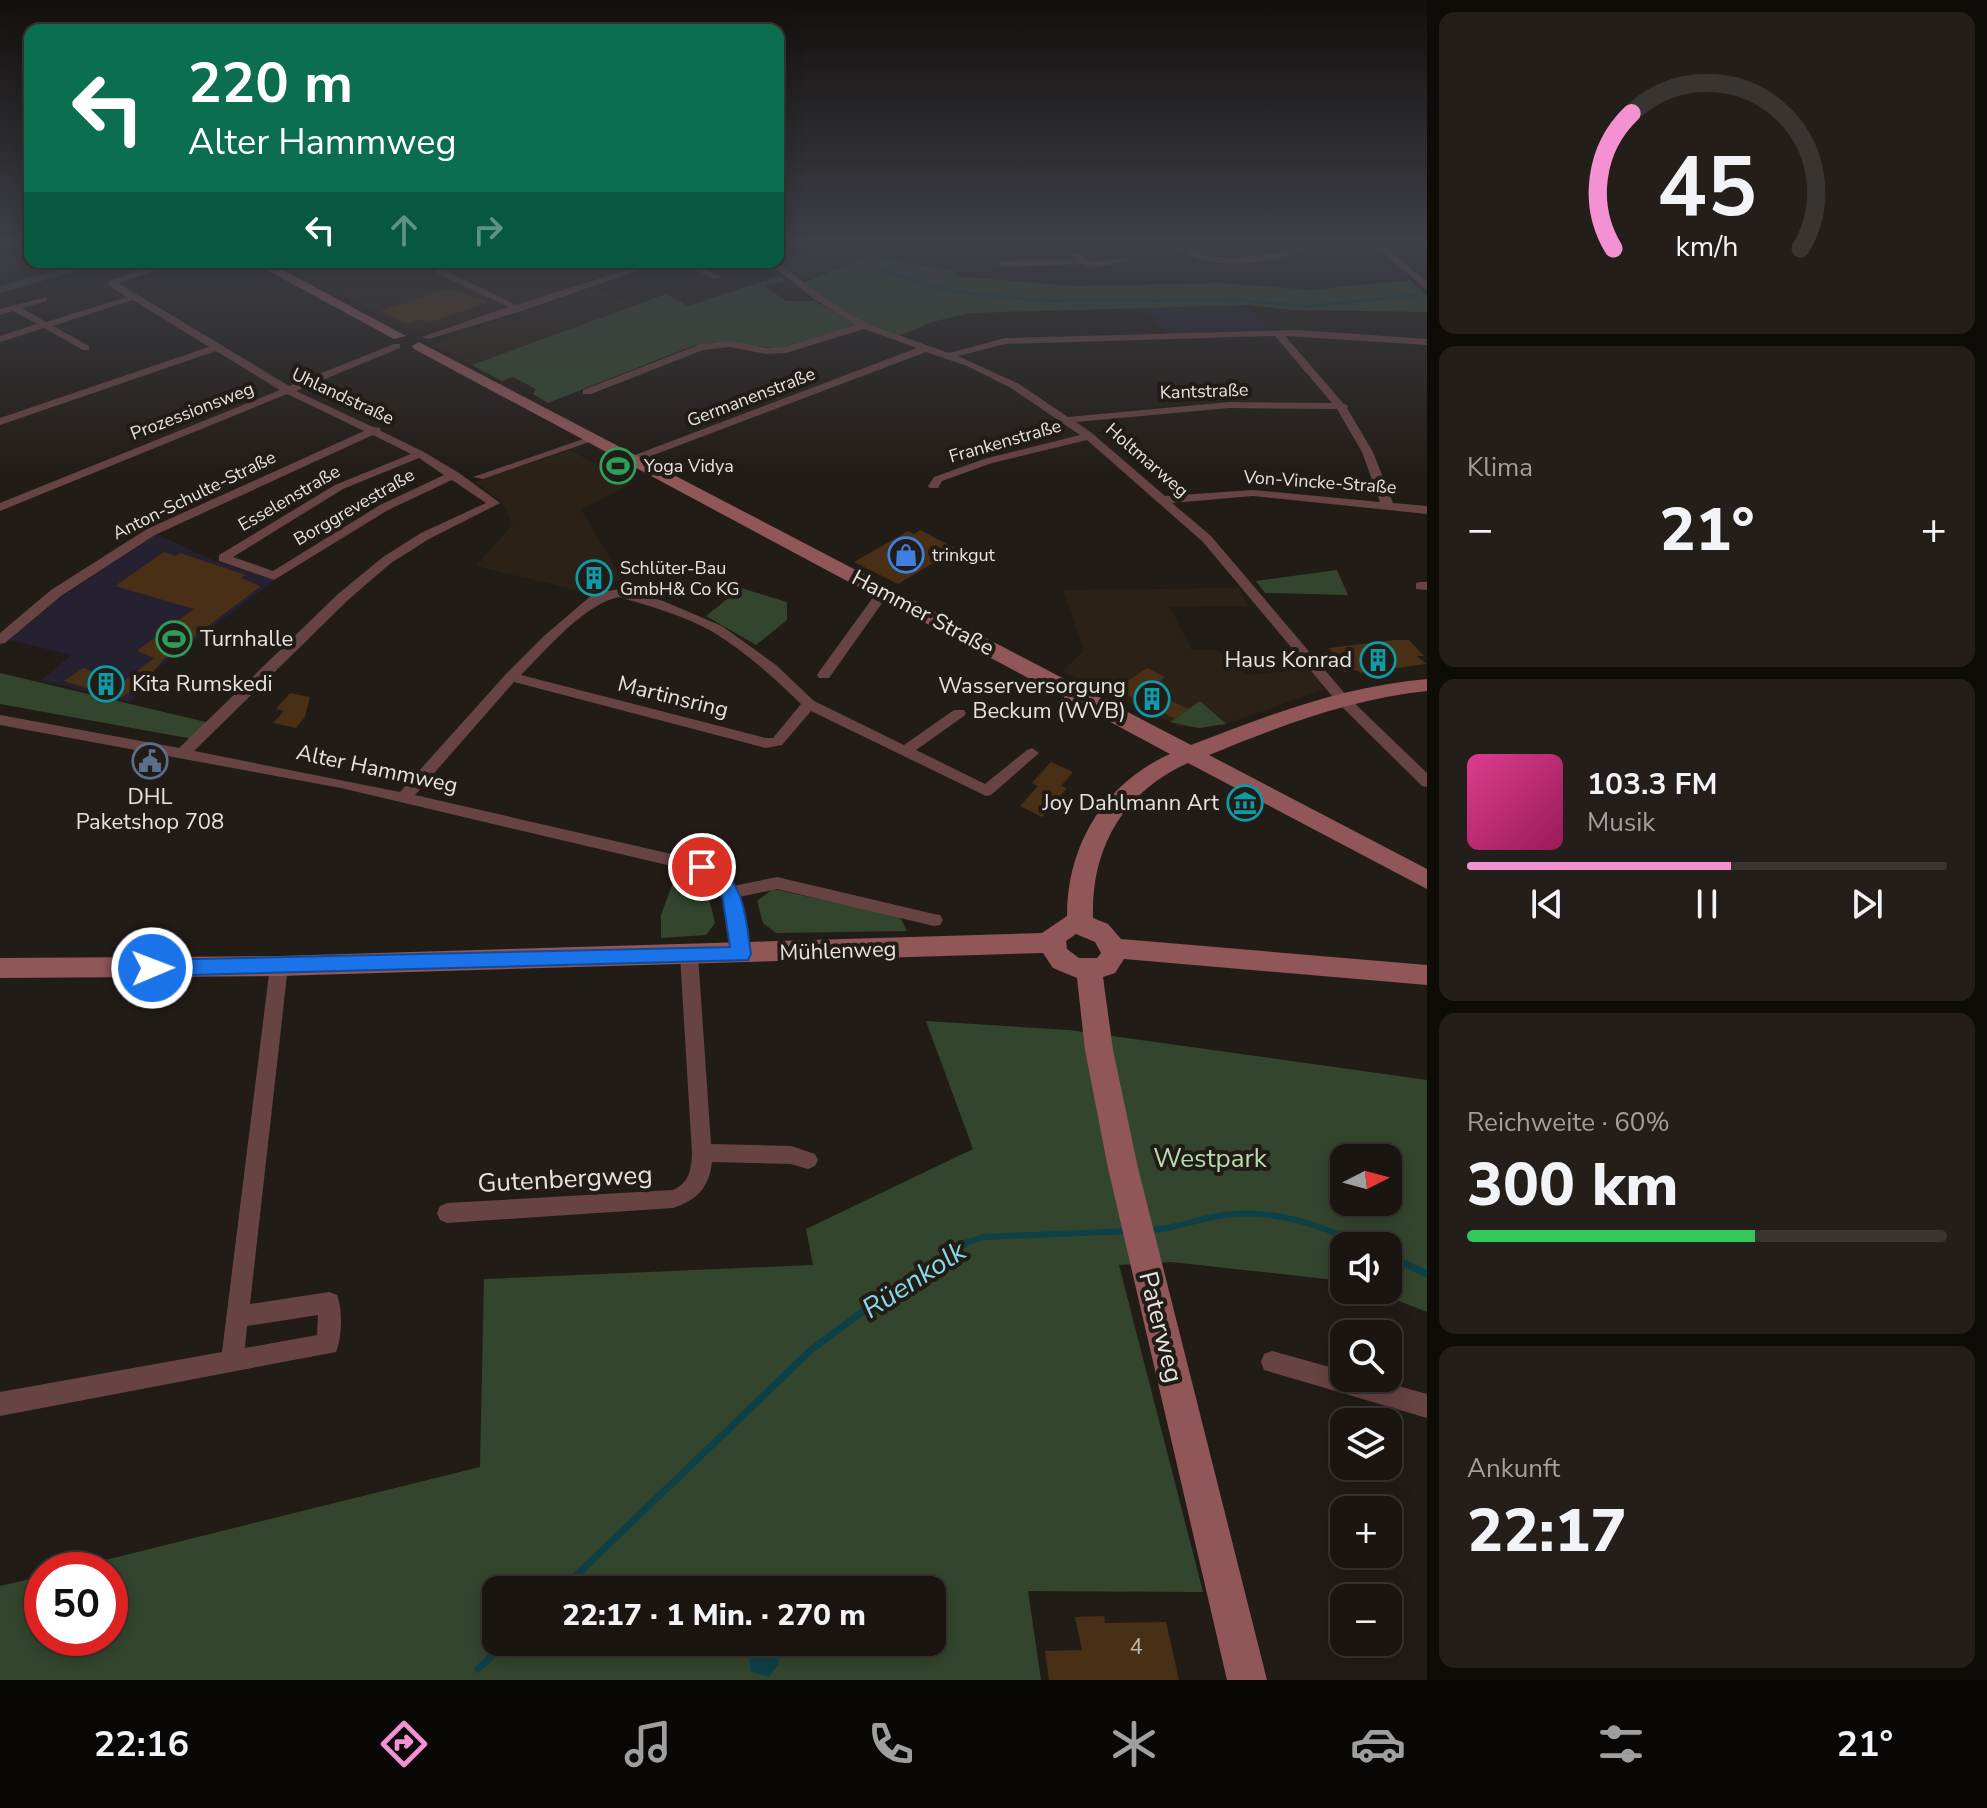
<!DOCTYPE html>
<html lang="de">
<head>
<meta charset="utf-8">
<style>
	:root { --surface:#1a1511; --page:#231e1a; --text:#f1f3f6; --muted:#9f9f9f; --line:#383431; --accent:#f491d3 }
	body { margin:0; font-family:"Nunito Sans",sans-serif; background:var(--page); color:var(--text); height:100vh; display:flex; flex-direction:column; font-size:30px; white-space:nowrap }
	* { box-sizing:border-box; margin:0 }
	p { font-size:26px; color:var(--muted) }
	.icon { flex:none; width:44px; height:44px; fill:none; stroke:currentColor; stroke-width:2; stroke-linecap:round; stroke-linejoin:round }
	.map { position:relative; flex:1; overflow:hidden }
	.panel { display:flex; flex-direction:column; gap:12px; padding:12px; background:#0e0c09; width:560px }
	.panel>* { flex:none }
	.guide { position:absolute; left:24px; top:24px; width:760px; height:244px; border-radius:16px; box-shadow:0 4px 20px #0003,0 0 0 2px var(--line); background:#0b6e4f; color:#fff; overflow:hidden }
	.needle { width:52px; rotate:84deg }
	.tools { position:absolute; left:1330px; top:1144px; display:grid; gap:16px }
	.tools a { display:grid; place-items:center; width:72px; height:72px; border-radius:16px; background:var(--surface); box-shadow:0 4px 20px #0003,0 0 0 2px var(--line); font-size:40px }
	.speed { position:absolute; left:24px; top:1552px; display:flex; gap:16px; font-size:40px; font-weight:700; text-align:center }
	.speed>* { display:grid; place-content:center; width:104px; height:104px; border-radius:50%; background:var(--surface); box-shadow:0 4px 20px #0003,0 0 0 2px var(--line); line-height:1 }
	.speed .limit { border:12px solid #d22; background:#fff; color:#111 }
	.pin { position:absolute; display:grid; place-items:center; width:68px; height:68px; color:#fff; margin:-34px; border:4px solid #fff; border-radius:50%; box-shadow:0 2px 8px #0007 }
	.me { position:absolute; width:88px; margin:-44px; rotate:89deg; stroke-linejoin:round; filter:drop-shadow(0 0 6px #0008) }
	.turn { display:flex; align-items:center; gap:28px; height:168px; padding:0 32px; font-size:36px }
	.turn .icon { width:104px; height:104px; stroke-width:2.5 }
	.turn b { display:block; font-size:56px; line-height:68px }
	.lanes { display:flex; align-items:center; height:76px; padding:0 32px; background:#0003; justify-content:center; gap:40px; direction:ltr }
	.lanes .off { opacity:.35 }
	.big { font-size:60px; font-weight:800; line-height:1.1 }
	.panel .tile { flex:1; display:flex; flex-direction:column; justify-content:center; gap:12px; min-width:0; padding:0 28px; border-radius:16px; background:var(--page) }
	.panel .dial { align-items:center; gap:0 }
	.dial svg { height:208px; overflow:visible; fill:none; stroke:var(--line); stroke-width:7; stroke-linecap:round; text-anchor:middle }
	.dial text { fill:var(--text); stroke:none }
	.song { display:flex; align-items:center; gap:24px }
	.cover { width:96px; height:96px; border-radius:12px; background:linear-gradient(135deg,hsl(330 70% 55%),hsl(330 70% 35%)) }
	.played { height:8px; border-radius:4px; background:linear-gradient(90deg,var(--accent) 55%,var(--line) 55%) }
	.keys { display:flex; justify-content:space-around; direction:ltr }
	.heat { display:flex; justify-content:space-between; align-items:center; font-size:44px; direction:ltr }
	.charge { height:12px; border-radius:6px; background:linear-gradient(90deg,#34c759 60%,var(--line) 0) }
	.trip { position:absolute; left:482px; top:1576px; width:464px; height:80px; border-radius:16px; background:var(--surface); box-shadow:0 4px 20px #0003,0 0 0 2px var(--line); font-weight:800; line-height:80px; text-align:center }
	.tabs { display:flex; height:128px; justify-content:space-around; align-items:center; background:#0a0807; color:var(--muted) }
	.tabs .icon { width:56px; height:56px }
	.tabs .current { color:var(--accent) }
	.tabs b { font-size:36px; color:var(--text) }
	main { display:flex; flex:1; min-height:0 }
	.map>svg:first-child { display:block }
</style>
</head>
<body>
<main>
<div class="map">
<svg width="1427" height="1680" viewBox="0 0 1427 1680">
	<rect width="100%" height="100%" fill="#221c17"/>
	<!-- built -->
	<g fill="#2b2117">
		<path d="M794 240H876L861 259 800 281 778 262V243Z"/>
		<path d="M275 262H628L639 267 525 304H518L451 274 443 275 508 309 428 331 410 330Z"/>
		<path d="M596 286 634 306 472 365 431 344Z"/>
		<path d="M570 450 631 484 581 509 622 578 592 594 476 566 513 524 499 499 475 482Z"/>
		<path d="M1239 588 1248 606 1170 607 1192 650H1217L1247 675 1308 669 1325 689 1226 724 1199 728 1179 726 1062 671 1084 651 1063 590Z"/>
	</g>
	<!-- education -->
	<g fill="#262131">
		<path d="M1246 305 1273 333 1167 334 1145 308Z"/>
		<path d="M157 534 212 560 275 580 151 673 159 676 129 702 42 680 71 655 9 640 56 601Z"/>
	</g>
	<!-- green -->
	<g fill="#33462d" fill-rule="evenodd">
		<path d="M870 256 956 271 955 276 1075 286 1221 283 1310 290 1410 280 1427 296V312L1292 310 1248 305 969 313 932 322 897 337 864 325 802 283Z"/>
		<path d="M84 262H109L0 293V286Z"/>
		<path d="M779 276 786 281 765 286 786 301H815L857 325 784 349 716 342 695 345 548 403 533 394 536 389 513 377 502 381 472 365 666 294 688 306Z"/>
		<path d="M1337 570 1348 595 1265 593 1256 581Z"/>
		<path d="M741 588 787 602V620L756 645 706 616Z"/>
		<path d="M0 673 210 723 193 739 0 704Z"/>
		<path d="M1200 701 1226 724 1199 728 1170 722Z"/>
		<path d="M677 872C706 880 709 896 715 923L706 935 661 938V915Z"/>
		<path d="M773 889 892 915 901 919 907 931 776 933 763 923 757 901Z"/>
		<path d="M926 1021 1069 1030 1427 1080V1312L1371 1290H1388V1246H1344V1281L1171 1262 1119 1265 1203 1592 1028 1591 1041 1680H0V1586L42 1576V1638H110V1570H65L480 1467 484 1279 813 1265 806 1229 973 1149ZM1344 1158H1388V1202H1344ZM496 1590H932V1642H496Z"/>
	</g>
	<!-- water -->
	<path fill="#0e4047" d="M762 1642 780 1643 778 1665 769 1677 751 1672 749 1654Z"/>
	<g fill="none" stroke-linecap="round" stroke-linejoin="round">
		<!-- stream-far2 -->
		<path stroke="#0e4047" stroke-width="3" d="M865 265 950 291 1045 301 1234 300 1309 306 1417 295"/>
		<!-- stream-far1 -->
		<g stroke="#0e4047" stroke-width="6">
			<path d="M1151 1230C1176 1229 1199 1218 1224 1215 1272 1208 1320 1225 1363 1245"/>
			<path d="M960 1245 983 1237 1129 1231"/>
		</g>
		<!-- stream -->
		<g stroke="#0e4047" stroke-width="7">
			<path d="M1358 1243 1366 1246"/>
			<path d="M1388 1256 1427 1274"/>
			<path d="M561 1590 812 1349 915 1273 966 1243"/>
			<path d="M478 1669 506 1642"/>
		</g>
	</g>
	<!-- building -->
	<g fill="#482f16">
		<path d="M448 288 488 302 428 323 420 319 406 324 380 311Z"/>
		<path d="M920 530 957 549 898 584 854 562 908 531 914 534Z"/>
		<path d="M164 552 175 556 180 553 246 575 241 578 261 586 163 660 146 680 121 698 64 681 83 668 123 682 154 658 137 651 194 609 115 586Z"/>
		<path d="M599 569 612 576 589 588 577 581Z"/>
		<path d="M1395 640H1409L1424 656H1417L1426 664 1360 673 1357 670 1344 672 1327 653 1332 652 1329 648Z"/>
		<path d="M1147 668 1165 677 1150 690 1188 709 1175 719 1116 689Z"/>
		<path d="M290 693 310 697 305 717 296 728 273 723 284 711 276 709Z"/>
		<path d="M1051 762 1073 772 1061 786 1067 788 1042 817 1020 806 1038 786 1032 783Z"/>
		<path d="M1104 1616 1105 1623 1166 1622 1179 1680H1049L1045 1651 1082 1650 1075 1617Z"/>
	</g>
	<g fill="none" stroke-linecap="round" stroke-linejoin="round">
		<!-- street -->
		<g fill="#674343" fill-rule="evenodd">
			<path d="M942 240 1066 243 1121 240 1066 247 946 242Z"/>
			<path d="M1169 240H1179L1205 256 1230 258 1280 253 1310 240H1319C1296 262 1231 269 1202 260 1189 257 1178 248 1169 240Z"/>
			<path d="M1368 240H1377L1427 282V290Z"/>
			<path d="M1075 252 1092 262 1125 258 1129 261 1090 268 1083 264 1001 267 997 264 1001 261 1076 260 1071 255Z"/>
			<path d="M650 262H663L522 311 429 339 421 337 508 307 436 273V269H442L517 305Z"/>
			<path d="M679 262H690L721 277 714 279Z"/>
			<path d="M768 262H777L820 295 867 324 949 353 1005 338 1299 330 1427 339V345L1285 336 1343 403 1348 406 1347 408 1373 452 1393 503 1427 506V514L1253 496 1172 503 1211 536 1347 696 1427 773V787L1422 786 1337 702 1203 542 1087 440 992 463 942 481 938 488H930L928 486 934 477 984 459 1080 435 1011 388 967 366 926 352 635 462H627V458L917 348 864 329 786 353 767 354 729 347 703 350 591 394H583V390L701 344 729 341 767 348 785 347 856 325 814 299ZM1275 336 1332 403 1229 402 1068 417 1019 384 958 356 1005 344ZM1229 408 1337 409 1362 452 1380 502 1253 490 1165 496 1093 434 1076 422Z"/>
			<path d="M157 264 160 265V269L118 283 289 386 394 344H400V348L296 391 373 427 380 428 381 431 424 452 459 473 500 503 429 539 391 563 348 600 194 751 400 792 506 674 544 636 593 594 619 589 663 601 722 626 776 665 814 701 904 745 954 710H964L966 713 964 716 916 750 985 784 1027 750 1032 748 1039 753 991 795 986 796 811 711 782 745 766 748 514 682 415 795 702 861 719 870 733 886 777 877 934 914 940 915 943 920 940 925 934 926 777 889 739 897 745 916 750 954 747 959H735L732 954C730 921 728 891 697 872L341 788 0 725V715L179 748 338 594 383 557 421 533 486 503 452 480 388 510 274 580 219 561V555L335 485 411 454 373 435 155 535 61 596 5 643 0 644V633L51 590 147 529 364 431 287 394 0 511V503L280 390 216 351 0 425V418L209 347 133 300 53 326 89 346V350H83L44 328 0 342V336L37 324 13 311 0 315V309L47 297V301L22 308 46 322 127 297 108 285V281ZM419 458 444 475 380 505 273 571 233 557 343 489ZM619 597C650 606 685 616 713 632 746 652 774 678 801 704L773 738H766L521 675C546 650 584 604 619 597Z"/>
			<path d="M589 437 598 439 483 479 473 477Z"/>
			<path d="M1420 582H1427V590L1416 589V583Z"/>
			<path d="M884 588 890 592 829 678H819L817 675 819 672 879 589Z"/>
			<path d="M689 948 695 950 698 955 711 1144 791 1146 815 1154 818 1160 815 1166 808 1169 791 1164 712 1162C709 1188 697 1200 673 1208L447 1223 440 1220 437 1213 440 1206 447 1203 673 1190C690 1182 691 1170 692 1153L680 955 683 950Z"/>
			<path d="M279 959 285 961 288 966 250 1304 329 1292 337 1295C343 1310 342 1337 336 1352L0 1416V1392L222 1352 270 966 273 961ZM318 1315 317 1335 245 1348 247 1326Z"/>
			<path d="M1272 1351 1344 1371V1378H1369L1427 1394V1418L1264 1370 1261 1362 1264 1354Z"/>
		</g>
		<!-- secondary -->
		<g fill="#905658" fill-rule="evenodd">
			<path d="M252 262H268L406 336 394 339Z"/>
			<path d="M419 342 1191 745C1268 715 1344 686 1427 679V691C1350 699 1280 726 1209 755L1427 869V889L1188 763C1123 792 1091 848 1093 918L1108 924 1121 939 1427 965V985L1124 959 1115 973 1103 977 1113 1050 1138 1168 1267 1680H1227L1108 1168 1085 1050 1077 978 1053 968 1043 953 279 976 0 978V958L279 956 1042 933 1067 916C1067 844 1105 783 1170 754L414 349 412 346ZM1076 934 1095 942 1101 953 1097 958H1079L1067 949 1066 941Z"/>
		</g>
	</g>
	<!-- sky -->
	<linearGradient id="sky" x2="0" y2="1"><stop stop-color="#130f0d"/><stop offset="0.51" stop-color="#3e4047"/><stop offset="1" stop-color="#3e4047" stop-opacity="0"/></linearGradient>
	<rect width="1427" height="475" fill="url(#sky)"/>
	<!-- route -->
	<path fill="#1a73e8" stroke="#114b97" stroke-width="2" d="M702 860C745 873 745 916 751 954L748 960 152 976 142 968 152 960 730 947 722 894 693 867Z"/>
	<!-- icons -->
	<defs>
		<symbol id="stadium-ring" viewBox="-11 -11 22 22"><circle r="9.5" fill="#221c17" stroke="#2e9e5b" stroke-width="1.5"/><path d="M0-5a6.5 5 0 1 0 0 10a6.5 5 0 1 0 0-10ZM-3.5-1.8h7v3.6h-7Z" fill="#2e9e5b"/></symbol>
		<symbol id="shop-ring" viewBox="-11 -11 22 22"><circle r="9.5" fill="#221c17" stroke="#3f7fe0" stroke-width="1.5"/><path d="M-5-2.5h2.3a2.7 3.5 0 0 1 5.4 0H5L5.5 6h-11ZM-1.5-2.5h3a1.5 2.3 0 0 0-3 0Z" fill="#3f7fe0"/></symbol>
		<symbol id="building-ring" viewBox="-11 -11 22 22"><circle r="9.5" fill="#221c17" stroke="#0f9aa8" stroke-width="1.5"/><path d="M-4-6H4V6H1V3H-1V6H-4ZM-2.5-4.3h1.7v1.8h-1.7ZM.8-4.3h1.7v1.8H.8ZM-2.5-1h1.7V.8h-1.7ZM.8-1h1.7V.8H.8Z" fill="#0f9aa8"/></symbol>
		<symbol id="civic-ring" viewBox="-11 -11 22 22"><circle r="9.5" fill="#221c17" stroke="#5c6f8a" stroke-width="1.5"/><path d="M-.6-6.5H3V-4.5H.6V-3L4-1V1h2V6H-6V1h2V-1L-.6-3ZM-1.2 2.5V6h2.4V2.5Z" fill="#5c6f8a"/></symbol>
		<symbol id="museum-ring" viewBox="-11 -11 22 22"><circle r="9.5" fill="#221c17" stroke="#0f9aa8" stroke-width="1.5"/><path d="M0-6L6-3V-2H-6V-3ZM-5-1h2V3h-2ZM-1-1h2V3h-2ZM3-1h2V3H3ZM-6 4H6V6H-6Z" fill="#0f9aa8"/></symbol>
	</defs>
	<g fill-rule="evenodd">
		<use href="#stadium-ring" x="598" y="446" width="40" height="40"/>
		<use href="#shop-ring" x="886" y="535" width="40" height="40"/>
		<use href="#building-ring" x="574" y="558" width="40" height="40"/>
		<use href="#stadium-ring" x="154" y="619" width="40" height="40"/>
		<use href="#building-ring" x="1358" y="640" width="40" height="40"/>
		<use href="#building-ring" x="86" y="664" width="40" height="40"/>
		<use href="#building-ring" x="1132" y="679" width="40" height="40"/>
		<use href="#civic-ring" x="130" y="741" width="40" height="40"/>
		<use href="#museum-ring" x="1225" y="783" width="40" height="40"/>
	</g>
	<g text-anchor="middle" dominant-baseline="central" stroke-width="8" stroke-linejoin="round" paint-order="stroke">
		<!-- far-street labels -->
		<g font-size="18" fill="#e6e2de" stroke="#221c17">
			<text transform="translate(1204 391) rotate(-2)">Kantstraße</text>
			<text transform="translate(343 396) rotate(25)">Uhlandstraße</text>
			<text transform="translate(751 397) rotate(-21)">Germanenstraße</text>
			<text transform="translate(192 411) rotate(-21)">Prozessionsweg</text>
			<text transform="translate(1005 441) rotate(-16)">Frankenstraße</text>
			<text transform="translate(1147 460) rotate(41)">Holtmarweg</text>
			<text transform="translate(1320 482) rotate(4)">Von-Vincke-Straße</text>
			<text transform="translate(194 495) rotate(-26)">Anton-Schulte-Straße</text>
			<text transform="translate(289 498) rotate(-30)">Esselenstraße</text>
			<text transform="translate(354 507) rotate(-30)">Borggrevestraße</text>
		</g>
		<!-- far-poi labels -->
		<g font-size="18" fill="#e6e2de" stroke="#221c17" text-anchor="start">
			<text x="644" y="466">Yoga Vidya</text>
			<text x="932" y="555">trinkgut</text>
			<text x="620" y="568">Schlüter-Bau<tspan x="620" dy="21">GmbH&amp; Co KG</tspan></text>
		</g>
		<!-- street labels -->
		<g font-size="22" fill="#e6e2de" stroke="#221c17">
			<text transform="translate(923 613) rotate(28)">Hammer Straße</text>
			<text transform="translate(673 697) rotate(14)">Martinsring</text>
			<text transform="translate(377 769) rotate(12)">Alter Hammweg</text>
			<text transform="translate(838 951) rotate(-2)">Mühlenweg</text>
		</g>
		<!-- poi labels -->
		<g font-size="22" fill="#e6e2de" stroke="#221c17" text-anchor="end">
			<text x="200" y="639" text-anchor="start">Turnhalle</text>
			<text x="1352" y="660">Haus Konrad</text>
			<text x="132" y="684" text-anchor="start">Kita Rumskedi</text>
			<text x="1126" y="686">Wasserversorgung<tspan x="1126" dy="25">Beckum (WVB)</tspan></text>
			<text x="150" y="797" text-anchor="middle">DHL<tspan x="150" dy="25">Paketshop 708</tspan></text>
			<text x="1219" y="803">Joy Dahlmann Art</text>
		</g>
		<!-- near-number labels -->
		<g font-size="22" fill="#beb5ac">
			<text x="1136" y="1647">4</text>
		</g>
		<!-- near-park labels -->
		<g font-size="26" fill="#b7deaa" stroke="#221c17">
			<text x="1210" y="1158">Westpark</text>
		</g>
		<!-- near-street labels -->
		<g font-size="26" fill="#e6e2de" stroke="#221c17">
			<text transform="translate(565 1179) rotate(-3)">Gutenbergweg</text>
			<text transform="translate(1161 1327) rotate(76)">Paterweg</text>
		</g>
		<!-- near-water labels -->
		<g font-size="28" font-style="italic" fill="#87d9e7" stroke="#221c17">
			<text transform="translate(914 1280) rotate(-33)">Rüenkolk</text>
		</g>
	</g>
</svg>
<div class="tools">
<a><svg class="needle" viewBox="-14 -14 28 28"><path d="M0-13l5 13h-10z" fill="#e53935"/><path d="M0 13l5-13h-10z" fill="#9f9f9f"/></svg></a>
<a><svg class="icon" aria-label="sound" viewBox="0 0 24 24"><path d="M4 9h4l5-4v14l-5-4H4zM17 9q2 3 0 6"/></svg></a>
<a><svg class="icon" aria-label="search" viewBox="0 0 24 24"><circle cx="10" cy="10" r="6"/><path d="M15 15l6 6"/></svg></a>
<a><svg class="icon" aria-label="layers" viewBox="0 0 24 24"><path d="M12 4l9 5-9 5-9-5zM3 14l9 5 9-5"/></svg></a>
<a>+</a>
<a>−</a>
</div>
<div class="speed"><div class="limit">50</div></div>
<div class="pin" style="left:702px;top:867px;background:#d93025"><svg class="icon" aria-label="arrive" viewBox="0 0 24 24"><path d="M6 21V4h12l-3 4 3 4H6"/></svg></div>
<svg class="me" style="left:152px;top:968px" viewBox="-20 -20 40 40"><circle r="17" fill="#1a73e8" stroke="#fff" stroke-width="3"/><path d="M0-11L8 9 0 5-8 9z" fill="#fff"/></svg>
<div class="trip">22:17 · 1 Min. · 270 m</div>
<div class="guide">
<div class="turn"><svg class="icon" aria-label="left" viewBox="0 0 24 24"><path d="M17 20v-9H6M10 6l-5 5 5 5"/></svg><div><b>220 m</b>Alter Hammweg</div></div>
<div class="lanes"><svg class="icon" aria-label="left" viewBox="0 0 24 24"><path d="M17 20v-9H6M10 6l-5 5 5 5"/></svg><svg class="icon off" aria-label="ahead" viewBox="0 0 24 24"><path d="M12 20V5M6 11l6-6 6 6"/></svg><svg class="icon off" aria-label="right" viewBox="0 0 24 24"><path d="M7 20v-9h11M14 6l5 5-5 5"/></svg></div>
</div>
</div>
<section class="panel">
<div class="tile dial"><svg viewBox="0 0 100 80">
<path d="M14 69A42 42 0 1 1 86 69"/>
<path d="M14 69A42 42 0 0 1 21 17" stroke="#f491d3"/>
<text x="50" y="56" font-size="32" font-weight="700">45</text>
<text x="50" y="72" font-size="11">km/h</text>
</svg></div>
<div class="tile"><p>Klima</p>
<div class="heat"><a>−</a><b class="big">21°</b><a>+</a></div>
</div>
<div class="tile">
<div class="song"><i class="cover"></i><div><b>103.3 FM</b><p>Musik</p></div></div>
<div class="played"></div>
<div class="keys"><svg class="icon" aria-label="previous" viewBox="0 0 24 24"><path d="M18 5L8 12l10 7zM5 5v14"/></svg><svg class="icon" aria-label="pause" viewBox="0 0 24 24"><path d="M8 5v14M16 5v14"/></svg><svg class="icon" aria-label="next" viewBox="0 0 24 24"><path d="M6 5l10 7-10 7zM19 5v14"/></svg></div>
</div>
<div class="tile"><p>Reichweite · 60%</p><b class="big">300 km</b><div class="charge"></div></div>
<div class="tile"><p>Ankunft</p><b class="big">22:17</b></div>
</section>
</main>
<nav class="tabs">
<b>22:16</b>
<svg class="icon current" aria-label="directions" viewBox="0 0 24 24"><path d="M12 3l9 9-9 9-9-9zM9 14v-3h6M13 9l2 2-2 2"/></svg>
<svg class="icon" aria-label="music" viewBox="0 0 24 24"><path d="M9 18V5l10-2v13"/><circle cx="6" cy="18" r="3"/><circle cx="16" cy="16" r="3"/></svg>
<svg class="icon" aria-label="phone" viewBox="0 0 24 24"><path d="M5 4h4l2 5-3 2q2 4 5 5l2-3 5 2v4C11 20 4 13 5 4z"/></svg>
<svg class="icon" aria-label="climate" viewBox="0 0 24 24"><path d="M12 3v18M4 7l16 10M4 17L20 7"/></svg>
<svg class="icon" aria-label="car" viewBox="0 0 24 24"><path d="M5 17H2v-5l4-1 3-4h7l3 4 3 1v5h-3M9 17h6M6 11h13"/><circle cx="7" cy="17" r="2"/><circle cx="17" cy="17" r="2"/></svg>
<svg class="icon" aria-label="filters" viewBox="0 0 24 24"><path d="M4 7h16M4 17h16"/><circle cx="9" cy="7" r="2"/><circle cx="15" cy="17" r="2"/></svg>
<b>21°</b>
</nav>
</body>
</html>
